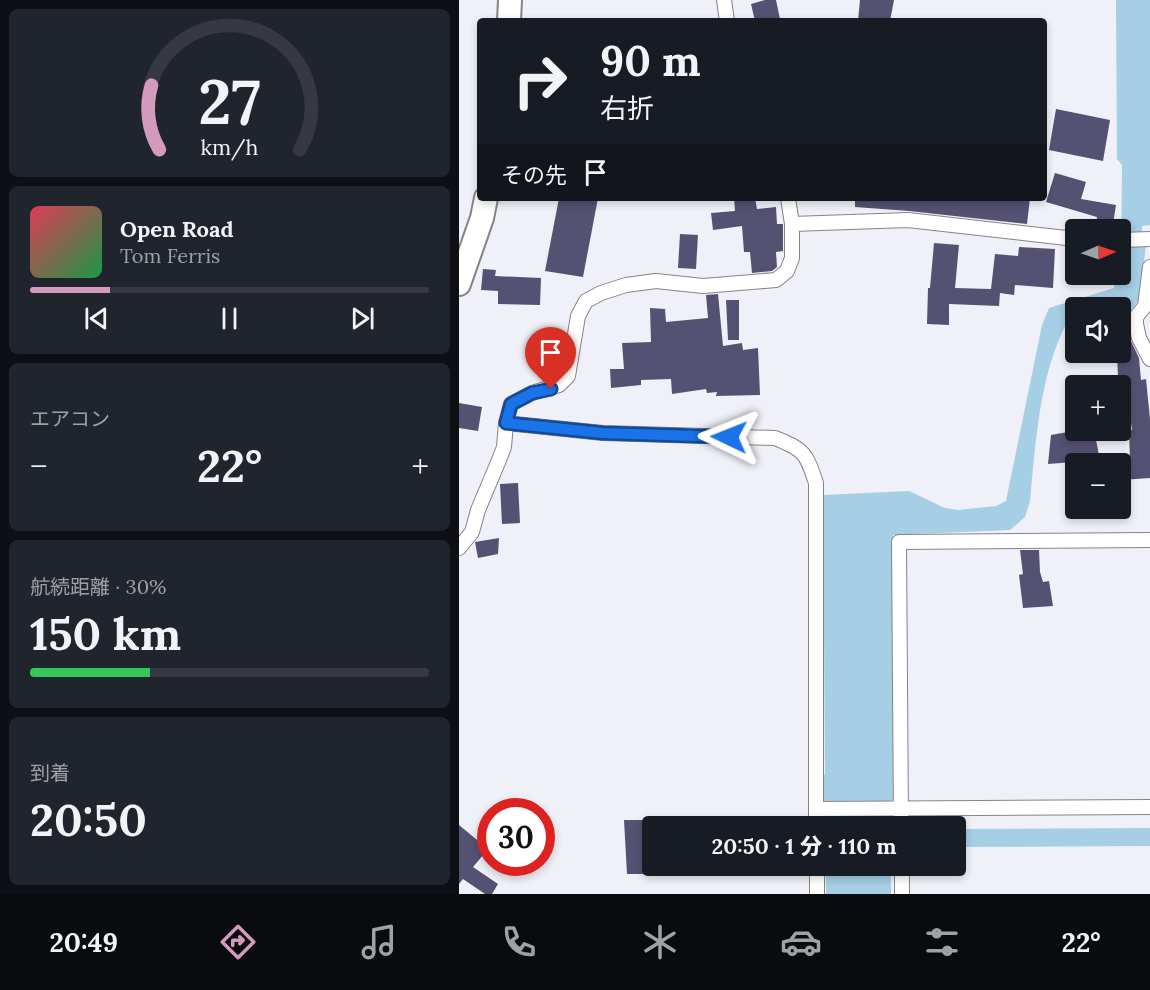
<!DOCTYPE html>
<html lang="ja">
<head>
<meta charset="utf-8">
<style>
	:root { --surface:#171b24; --page:#20242c; --text:#f1f3f6; --muted:#9ea1a6; --line:#363941; --accent:#d49abe }
	body { margin:0; font-family:Lora,"Noto Sans JP",serif; background:var(--page); color:var(--text); height:100vh; display:flex; flex-direction:column; font-size:22px; white-space:nowrap }
	* { box-sizing:border-box; margin:0 }
	p { font-size:20px; color:var(--muted) }
	.icon { flex:none; width:33px; height:33px; fill:none; stroke:currentColor; stroke-width:2; stroke-linecap:round; stroke-linejoin:round }
	.map { position:relative; flex:1; overflow:hidden }
	.panel { display:flex; flex-direction:column; gap:9px; padding:9px; background:#0d0f14; width:459px }
	.panel>* { flex:none }
	.hud { position:absolute; left:18px; top:18px; width:570px; height:183px; border-radius:6px; box-shadow:0 3px 9px #0003; background:#171b24; color:var(--text); overflow:hidden }
	.needle { width:39px; rotate:88deg }
	.fabs { position:absolute; left:606px; top:219px; display:grid; gap:12px }
	.fabs a { display:grid; place-items:center; width:66px; height:66px; border-radius:6px; background:var(--surface); box-shadow:0 3px 9px #0003; font-size:30px }
	.speed { position:absolute; left:18px; top:798px; display:flex; gap:12px; font-size:30px; font-weight:700; text-align:center }
	.speed>* { display:grid; place-content:center; width:78px; height:78px; border-radius:50%; background:var(--surface); box-shadow:0 3px 9px #0003; line-height:1 }
	.speed .limit { border:9px solid #d22; background:#fff; color:#111 }
	.pin { position:absolute; display:grid; place-items:center; width:51px; height:51px; color:#fff; margin:-62px -26px; border-radius:50% 50% 50% 0; rotate:-45deg; box-shadow:0 0 6px #0007 }
	.pin .icon { rotate:45deg }
	.me { position:absolute; width:66px; margin:-33px; rotate:272deg; stroke-linejoin:round; filter:drop-shadow(0 0 4px #0008) }
	.turn { display:flex; align-items:center; gap:21px; height:126px; padding:0 24px; font-size:27px }
	.turn .icon { width:78px; height:78px; stroke-width:2.5 }
	.turn b { display:block; font-size:42px; line-height:51px }
	.then { display:flex; align-items:center; height:57px; padding:0 24px; background:#0003; gap:12px; font-size:22px }
	.big { font-size:45px; font-weight:800; line-height:1.1 }
	.panel .tile { flex:1; display:flex; flex-direction:column; justify-content:center; gap:9px; min-width:0; padding:0 21px; border-radius:9px; background:var(--page) }
	.panel .dial { align-items:center; gap:0 }
	.dial svg { height:156px; overflow:visible; fill:none; stroke:var(--line); stroke-width:7; stroke-linecap:round; text-anchor:middle }
	.dial text { fill:var(--text); stroke:none }
	.song { display:flex; align-items:center; gap:18px }
	.cover { width:72px; height:72px; border-radius:9px; background:linear-gradient(135deg,hsl(350 70% 55%),hsl(140 70% 35%)) }
	.played { height:6px; border-radius:3px; background:linear-gradient(90deg,var(--accent) 20%,var(--line) 20%) }
	.keys { display:flex; justify-content:space-around; direction:ltr }
	.heat { display:flex; justify-content:space-between; align-items:center; font-size:33px; direction:ltr }
	.charge { height:9px; border-radius:4px; background:linear-gradient(90deg,#34c759 30%,var(--line) 0) }
	.trip { position:absolute; left:183px; top:816px; width:324px; height:60px; border-radius:6px; background:var(--surface); box-shadow:0 3px 9px #0003; font-weight:800; line-height:60px; text-align:center }
	.tabs { display:flex; height:96px; justify-content:space-around; align-items:center; background:#090b0e; color:var(--muted) }
	.tabs .icon { width:42px; height:42px }
	.tabs .active { color:var(--accent) }
	.tabs b { font-size:27px; color:var(--text) }
	main { display:flex; flex:1; min-height:0 }
	.map>svg:first-child { display:block }
</style>
</head>
<body>
<main>
<section class="panel">
<div class="tile dial"><svg viewBox="0 0 100 80">
<path d="M14 69A42 42 0 1 1 86 69"/>
<path d="M14 69A42 42 0 0 1 10 36" stroke="#d49abe"/>
<text x="50" y="56" font-size="32" font-weight="700">27</text>
<text x="50" y="72" font-size="11">km/h</text>
</svg></div>
<div class="tile">
<div class="song"><i class="cover"></i><div><b>Open Road</b><p>Tom Ferris</p></div></div>
<div class="played"></div>
<div class="keys"><svg class="icon" aria-label="previous" viewBox="0 0 24 24"><path d="M18 5L8 12l10 7zM5 5v14"/></svg><svg class="icon" aria-label="pause" viewBox="0 0 24 24"><path d="M8 5v14M16 5v14"/></svg><svg class="icon" aria-label="next" viewBox="0 0 24 24"><path d="M6 5l10 7-10 7zM19 5v14"/></svg></div>
</div>
<div class="tile"><p>エアコン</p>
<div class="heat"><a>−</a><b class="big">22°</b><a>+</a></div>
</div>
<div class="tile"><p>航続距離 · 30%</p><b class="big">150 km</b><div class="charge"></div></div>
<div class="tile"><p>到着</p><b class="big">20:50</b></div>
</section>
<div class="map">
<svg width="691" height="894" viewBox="0 0 691 894">
	<rect width="100%" height="100%" fill="#f0f0f8"/>
	<!-- water -->
	<g fill="#a6cee4">
		<path d="M657 0H691V225L683 226V243L687 244 681 298 670 313 662 314V308H616V320L608 322C580 377 577 440 571 501L566 517 551 530 434 535V775L436 777V798L431 801 415 802 414 813 431 814 437 820V826H363V819L368 815V803L363 798 362 777 366 774 364 495 450 491 486 508 499 510 537 506 547 501 583 325 590 308 655 288 657 275 662 274 663 165 658 159Z"/>
		<rect x="367" y="866" width="65" height="28"/>
	</g>
	<g fill="none" stroke-linecap="round" stroke-linejoin="round">
		<!-- canal -->
		<path stroke="#a6cee4" stroke-width="18" d="M496 838 691 837"/>
	</g>
	<!-- building -->
	<g fill="#555172">
		<path d="M306 0H317L321 19 296 21 292 4Z"/>
		<path d="M401 0H435L431 21H399Z"/>
		<path d="M597 109 651 120 644 161 590 150Z"/>
		<path d="M596 173 627 182 622 199 657 205 653 230H636L638 217 587 202Z"/>
		<path d="M100 198H139L124 277 86 271Z"/>
		<path d="M275 198H296L298 209 317 207 318 224H324V251L317 252 318 267 313 271 293 273 291 252H285L283 226 254 230 252 213 276 211Z"/>
		<path d="M396 198H571L568 224 450 211 396 207Z"/>
		<path d="M221 234 239 235 237 269 219 268Z"/>
		<path d="M475 243 500 245 496 288 532 289 536 254 559 256 560 247 596 249 594 288 556 285 555 295 541 293 540 306 490 304V325L468 324 469 288H471Z"/>
		<path d="M24 269 37 270 36 276 82 278 81 305 39 304V291L22 290Z"/>
		<path d="M259 294 264 346 283 343 284 350 299 348 301 395 257 396 258 392 248 393 247 389 213 394 212 379 182 380V385L152 388 151 369H165L163 343 192 342 191 308 206 309 207 322 249 318 247 295Z"/>
		<path d="M267 300H280V340H269Z"/>
		<path d="M671 339 680 358 682 380 687 379 691 419V478L662 480V460H671L670 430H673L666 378H659L658 352H662V340Z"/>
		<path d="M0 403 23 407 19 431 0 428Z"/>
		<path d="M620 430H635L641 460 589 464 592 435Z"/>
		<path d="M59 483 61 523 43 524 41 484Z"/>
		<path d="M40 538 39 554 19 558 16 542Z"/>
		<path d="M561 550H580L581 572 584 582 590 581 594 606 564 608 560 575 564 574Z"/>
		<path d="M165 820H194V874H168Z"/>
		<path d="M0 825 29 849 14 867 39 884 33 894H26L4 879 0 884Z"/>
	</g>
	<g fill="none" stroke-linecap="round" stroke-linejoin="round">
		<defs>
			<g id="street">
				<path d="M265 0 268 21"/>
				<path d="M333 224 449 220 616 239"/>
				<path d="M662 240 691 239"/>
				<path d="M691 267 686 306 677 317V324L680 338 691 359"/>
				<path d="M47 423 144 433 316 438C346 450 347 453 357 483V826"/>
				<path d="M0 548 13 532 19 510 40 460 45 447 47 423 52 404 73 393 100 385 109 376 119 316 127 301 142 293 167 285 197 281 244 286 317 280 328 271 333 258V224L329 198"/>
				<path d="M357 809 691 807"/>
				<path d="M442 826 440 542 691 540"/>
				<path d="M358 866V894"/>
				<path d="M443 866V894"/>
			</g>
			<g id="primary">
				<path d="M50 21 51 0"/>
				<path d="M0 284 23 218 27 198"/>
			</g>
		</defs>
		<!-- street casing -->
		<use href="#street" stroke="#84838b" stroke-width="16"/>
		<!-- primary casing -->
		<use href="#primary" stroke="#84838b" stroke-width="26"/>
		<!-- street -->
		<use href="#street" stroke="#fff" stroke-width="14"/>
		<!-- primary -->
		<use href="#primary" stroke="#fff" stroke-width="22"/>
	</g>
	<g fill="none" stroke-linecap="round" stroke-linejoin="round">
		<defs>
			<path id="route" d="M92 389 73 393 52 404 47 423 144 433 270 437"/>
		</defs>
		<!-- route casing -->
		<use href="#route" stroke="#114b97" stroke-width="15"/>
		<!-- route -->
		<use href="#route" stroke="#1a73e8" stroke-width="10"/>
	</g>
</svg>
<div class="fabs">
<a><svg class="needle" viewBox="-14 -14 28 28"><path d="M0-13l5 13h-10z" fill="#e53935"/><path d="M0 13l5-13h-10z" fill="#9ea1a6"/></svg></a>
<a><svg class="icon" aria-label="sound" viewBox="0 0 24 24"><path d="M4 9h4l5-4v14l-5-4H4zM17 9q2 3 0 6"/></svg></a>
<a>+</a>
<a>−</a>
</div>
<div class="speed"><div class="limit">30</div></div>
<div class="pin" style="left:92px;top:389px;background:#d93025"><svg class="icon" aria-label="arrive" viewBox="0 0 24 24"><path d="M6 21V4h12l-3 4 3 4H6"/></svg></div>
<svg class="me" style="left:270px;top:437px" viewBox="-20 -20 40 40"><path d="M0-17L14 15 0 8-14 15z" fill="#1a73e8" stroke="#fff" stroke-width="4"/></svg>
<div class="trip">20:50 · 1 分 · 110 m</div>
<div class="hud">
<div class="turn"><svg class="icon" aria-label="right" viewBox="0 0 24 24"><path d="M7 20v-9h11M14 6l5 5-5 5"/></svg><div><b>90 m</b>右折</div></div>
<div class="then">その先<svg class="icon" aria-label="arrive" viewBox="0 0 24 24"><path d="M6 21V4h12l-3 4 3 4H6"/></svg></div>
</div>
</div>
</main>
<nav class="tabs">
<b>20:49</b>
<svg class="icon active" aria-label="directions" viewBox="0 0 24 24"><path d="M12 3l9 9-9 9-9-9zM9 14v-3h6M13 9l2 2-2 2"/></svg>
<svg class="icon" aria-label="music" viewBox="0 0 24 24"><path d="M9 18V5l10-2v13"/><circle cx="6" cy="18" r="3"/><circle cx="16" cy="16" r="3"/></svg>
<svg class="icon" aria-label="phone" viewBox="0 0 24 24"><path d="M5 4h4l2 5-3 2q2 4 5 5l2-3 5 2v4C11 20 4 13 5 4z"/></svg>
<svg class="icon" aria-label="climate" viewBox="0 0 24 24"><path d="M12 3v18M4 7l16 10M4 17L20 7"/></svg>
<svg class="icon" aria-label="car" viewBox="0 0 24 24"><path d="M5 17H2v-5l4-1 3-4h7l3 4 3 1v5h-3M9 17h6M6 11h13"/><circle cx="7" cy="17" r="2"/><circle cx="17" cy="17" r="2"/></svg>
<svg class="icon" aria-label="filters" viewBox="0 0 24 24"><path d="M4 7h16M4 17h16"/><circle cx="9" cy="7" r="2"/><circle cx="15" cy="17" r="2"/></svg>
<b>22°</b>
</nav>
</body>
</html>
